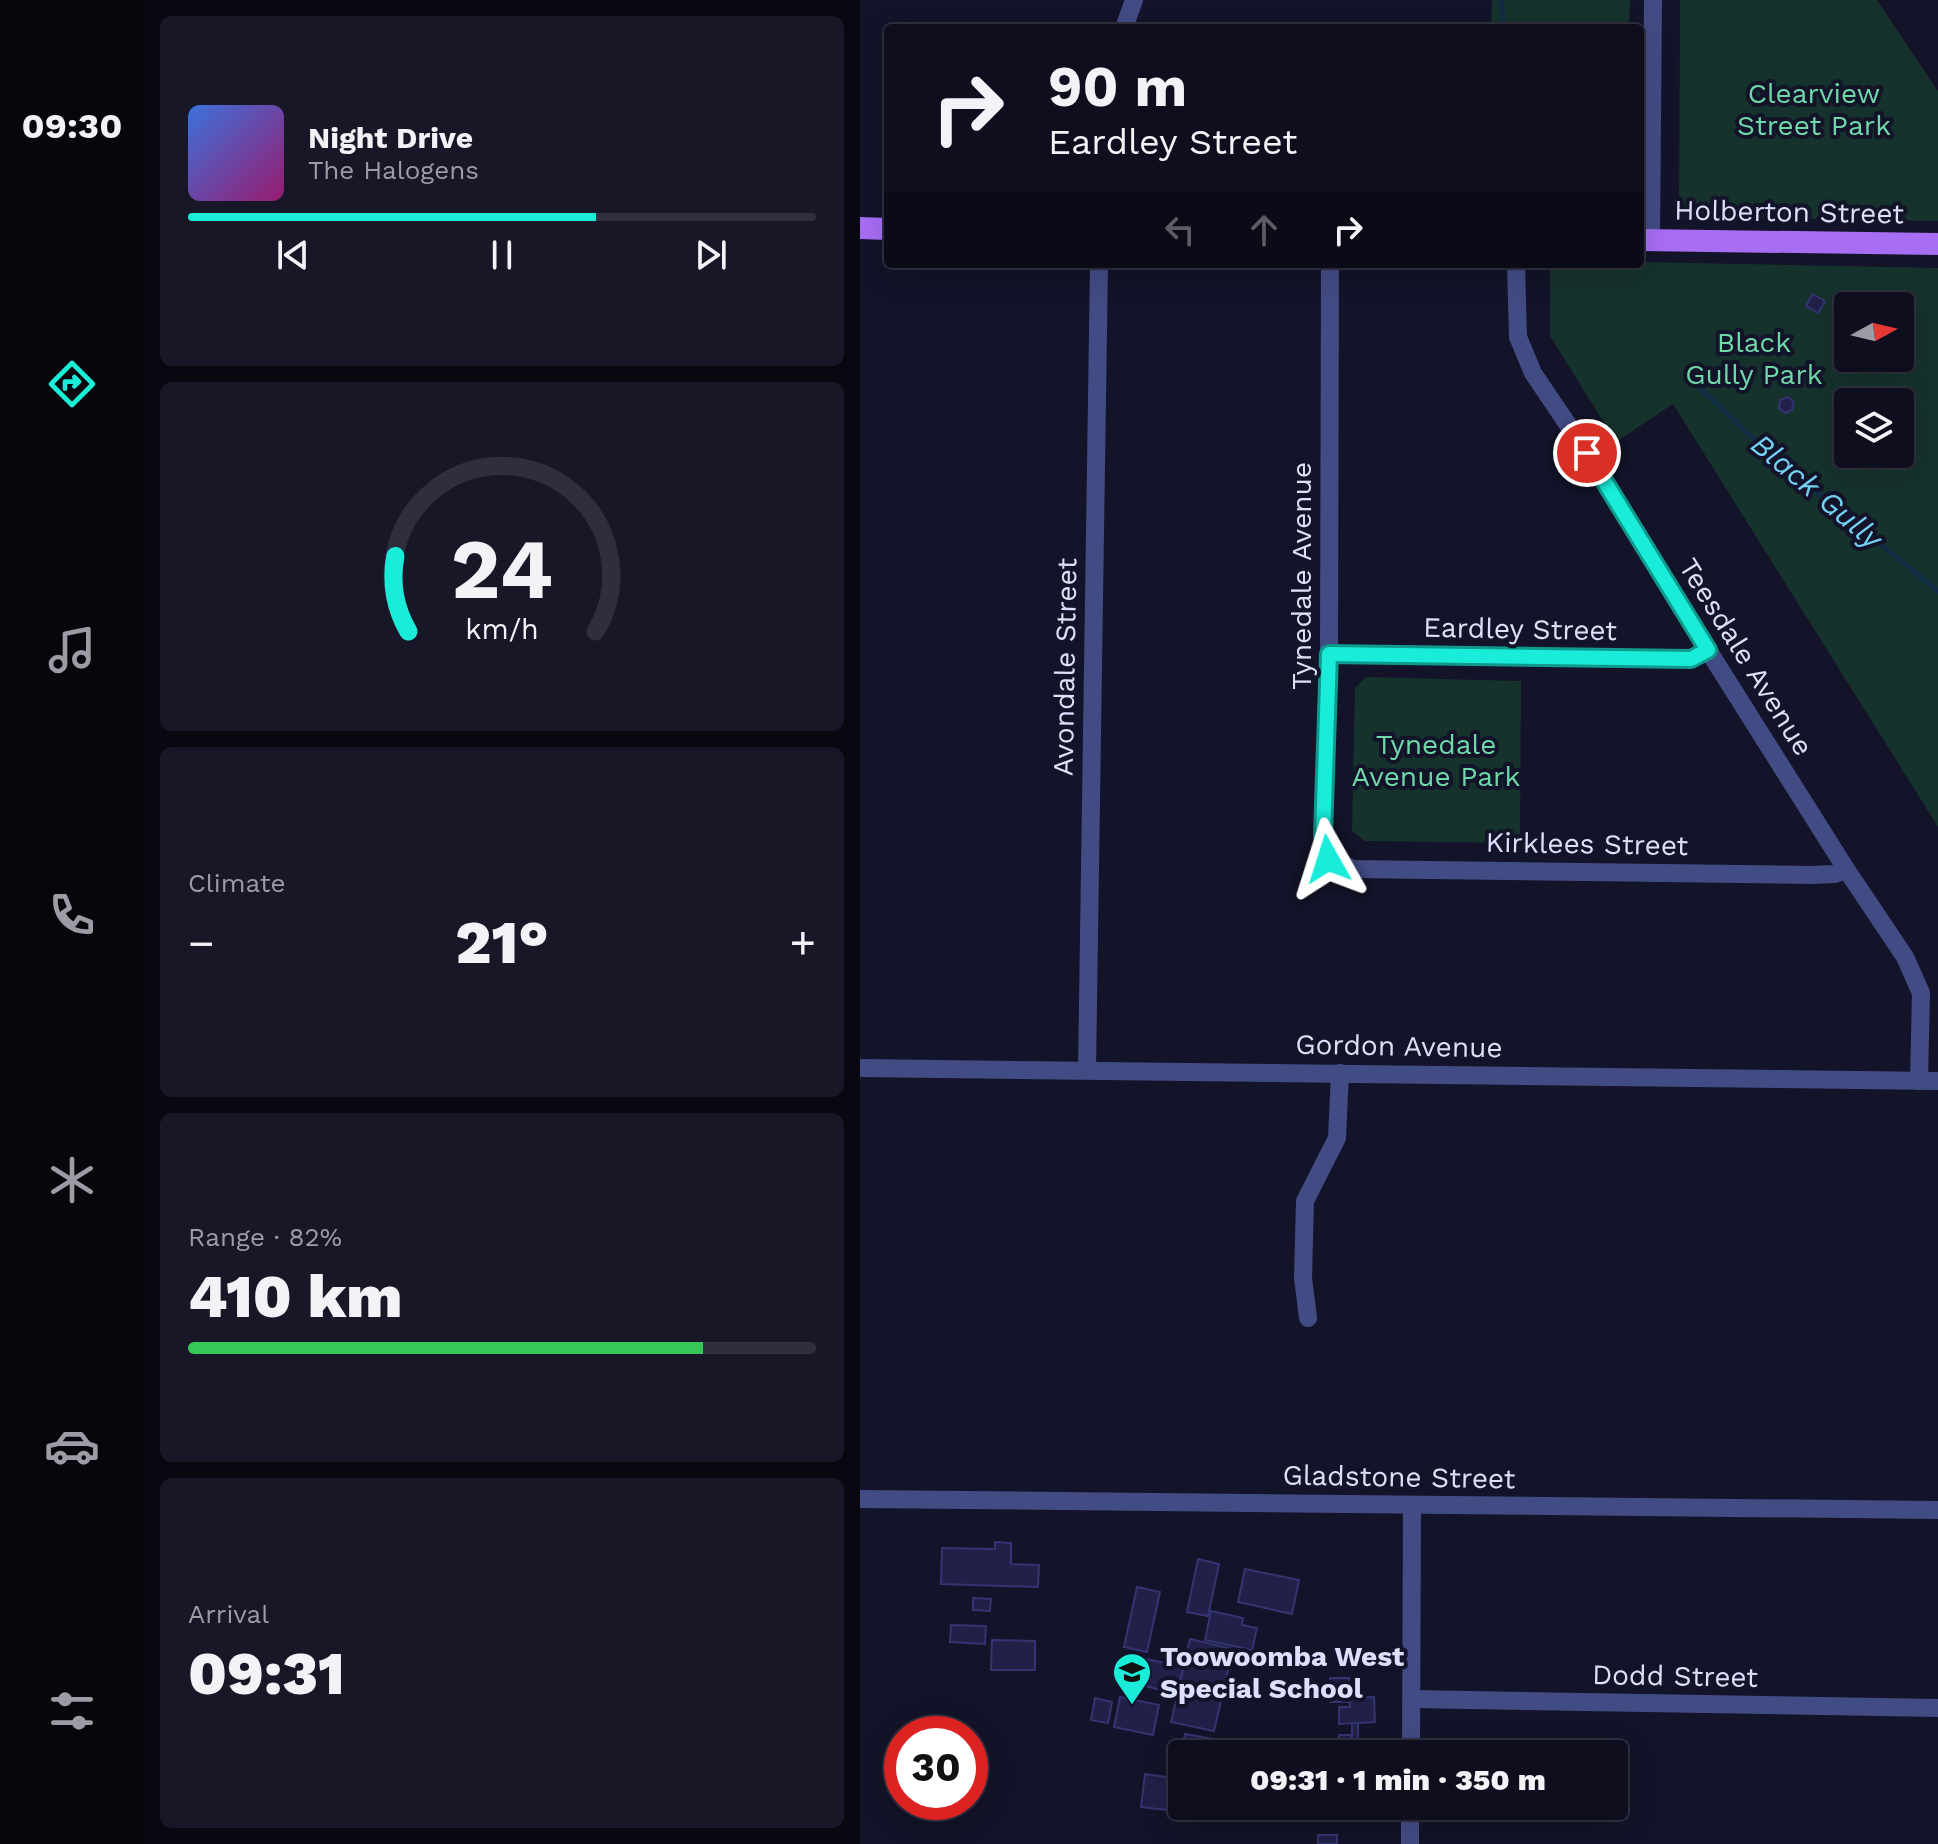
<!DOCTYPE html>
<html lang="en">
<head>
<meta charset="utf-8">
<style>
	:root { --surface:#0e0e1f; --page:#171728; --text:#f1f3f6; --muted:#9b9ca4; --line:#2e2e3d; --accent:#19ecd9 }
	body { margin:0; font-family:"Work Sans",sans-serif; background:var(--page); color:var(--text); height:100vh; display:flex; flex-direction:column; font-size:30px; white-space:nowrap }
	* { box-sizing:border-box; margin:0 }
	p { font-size:26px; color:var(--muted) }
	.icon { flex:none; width:44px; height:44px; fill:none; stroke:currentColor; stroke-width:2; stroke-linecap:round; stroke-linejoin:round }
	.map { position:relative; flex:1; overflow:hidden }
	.drawer { display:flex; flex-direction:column; gap:16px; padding:16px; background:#080811; width:716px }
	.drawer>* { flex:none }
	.guide { position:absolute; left:24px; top:24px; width:760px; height:244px; border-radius:8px; box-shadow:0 8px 32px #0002,0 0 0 2px var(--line); background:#0e0e1f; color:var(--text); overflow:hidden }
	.needle { width:52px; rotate:82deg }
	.controls { position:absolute; left:974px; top:292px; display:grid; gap:16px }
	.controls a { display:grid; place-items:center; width:80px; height:80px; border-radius:8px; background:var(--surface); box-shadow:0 8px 32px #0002,0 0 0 2px var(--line); font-size:40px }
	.speed { position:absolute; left:24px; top:1716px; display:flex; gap:16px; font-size:40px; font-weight:700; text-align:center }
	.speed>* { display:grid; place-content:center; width:104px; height:104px; border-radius:50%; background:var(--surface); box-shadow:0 8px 32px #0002,0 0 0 2px var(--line); line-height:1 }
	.speed .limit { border:12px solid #d22; background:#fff; color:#111 }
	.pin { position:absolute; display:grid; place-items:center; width:68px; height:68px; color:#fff; margin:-34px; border:4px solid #fff; border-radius:50%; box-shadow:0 2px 8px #0007 }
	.me { position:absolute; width:88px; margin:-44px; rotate:354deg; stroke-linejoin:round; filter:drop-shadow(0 0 6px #0008) }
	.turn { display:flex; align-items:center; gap:28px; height:168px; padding:0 32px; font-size:36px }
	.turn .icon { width:104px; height:104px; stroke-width:2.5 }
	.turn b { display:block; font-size:56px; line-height:68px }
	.lanes { display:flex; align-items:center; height:76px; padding:0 32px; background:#0003; justify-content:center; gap:40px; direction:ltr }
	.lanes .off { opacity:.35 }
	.big { font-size:60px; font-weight:800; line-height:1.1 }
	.drawer .widget { flex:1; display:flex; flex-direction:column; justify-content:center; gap:12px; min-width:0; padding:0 28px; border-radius:12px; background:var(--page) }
	.drawer .dial { align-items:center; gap:0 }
	.dial svg { height:208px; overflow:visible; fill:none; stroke:var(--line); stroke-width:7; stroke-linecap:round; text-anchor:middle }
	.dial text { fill:var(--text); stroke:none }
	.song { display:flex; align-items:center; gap:24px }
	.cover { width:96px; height:96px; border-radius:12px; background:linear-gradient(135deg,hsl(220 70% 55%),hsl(320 70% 35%)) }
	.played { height:8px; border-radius:4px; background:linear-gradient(90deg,var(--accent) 65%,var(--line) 65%) }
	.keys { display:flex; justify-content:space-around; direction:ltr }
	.heat { display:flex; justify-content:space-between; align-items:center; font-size:44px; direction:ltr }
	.charge { height:12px; border-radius:6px; background:linear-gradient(90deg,#34c759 82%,var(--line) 0) }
	.trip { position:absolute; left:308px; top:1740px; width:460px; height:80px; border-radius:8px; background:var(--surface); box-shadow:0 8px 32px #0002,0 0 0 2px var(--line); font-weight:800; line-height:80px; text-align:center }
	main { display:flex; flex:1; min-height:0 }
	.dock { display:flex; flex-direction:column; width:144px; justify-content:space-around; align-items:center; background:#06060c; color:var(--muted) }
	.dock .icon { width:56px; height:56px }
	.dock .active { color:var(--accent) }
	.dock b { font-size:36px; color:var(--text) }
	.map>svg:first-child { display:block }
</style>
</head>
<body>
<main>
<nav class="dock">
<b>09:30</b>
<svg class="icon active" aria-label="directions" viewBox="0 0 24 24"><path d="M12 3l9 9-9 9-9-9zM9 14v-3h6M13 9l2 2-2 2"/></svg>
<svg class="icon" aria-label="music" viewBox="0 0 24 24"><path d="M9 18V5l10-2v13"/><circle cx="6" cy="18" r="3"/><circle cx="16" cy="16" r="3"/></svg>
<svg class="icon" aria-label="phone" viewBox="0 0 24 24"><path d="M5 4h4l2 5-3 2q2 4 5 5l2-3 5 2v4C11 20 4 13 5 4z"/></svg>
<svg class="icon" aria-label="climate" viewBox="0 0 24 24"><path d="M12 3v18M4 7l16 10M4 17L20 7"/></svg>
<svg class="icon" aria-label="car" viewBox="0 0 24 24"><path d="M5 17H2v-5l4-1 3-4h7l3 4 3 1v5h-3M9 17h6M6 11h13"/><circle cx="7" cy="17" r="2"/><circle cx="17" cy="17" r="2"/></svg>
<svg class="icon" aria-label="filters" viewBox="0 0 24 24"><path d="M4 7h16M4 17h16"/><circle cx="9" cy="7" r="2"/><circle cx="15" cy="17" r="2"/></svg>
</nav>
<section class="drawer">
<div class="widget">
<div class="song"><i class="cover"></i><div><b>Night Drive</b><p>The Halogens</p></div></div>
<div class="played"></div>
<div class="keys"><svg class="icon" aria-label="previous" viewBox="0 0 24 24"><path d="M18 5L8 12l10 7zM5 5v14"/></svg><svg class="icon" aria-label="pause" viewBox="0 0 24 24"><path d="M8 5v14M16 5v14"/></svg><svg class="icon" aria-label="next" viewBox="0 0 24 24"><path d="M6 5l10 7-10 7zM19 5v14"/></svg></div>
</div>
<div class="widget dial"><svg viewBox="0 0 100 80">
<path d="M14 69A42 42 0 1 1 86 69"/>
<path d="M14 69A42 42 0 0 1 9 40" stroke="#19ecd9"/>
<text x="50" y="56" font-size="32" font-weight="700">24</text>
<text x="50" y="72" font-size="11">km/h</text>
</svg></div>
<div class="widget"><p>Climate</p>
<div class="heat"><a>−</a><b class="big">21°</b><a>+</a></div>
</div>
<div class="widget"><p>Range · 82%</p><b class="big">410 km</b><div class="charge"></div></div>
<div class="widget"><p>Arrival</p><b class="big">09:31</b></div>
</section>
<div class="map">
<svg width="1078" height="1844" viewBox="0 0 1078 1844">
	<rect width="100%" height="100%" fill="#131329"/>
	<!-- green -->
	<g fill="#16322c" fill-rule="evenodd">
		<path d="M632 0H770L769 28H631Z"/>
		<path d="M820 0H1017L1078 91V221L819 217Z"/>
		<path d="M780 262 1078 268V827L813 404 756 442 690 336V270L699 264H780ZM988 306H1040V358H988ZM988 402H1040V454H988Z"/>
		<path d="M506 677 661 681 660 843 505 841 492 831 495 688Z"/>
	</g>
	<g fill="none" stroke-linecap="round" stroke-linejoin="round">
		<!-- stream -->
		<g stroke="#102d45" stroke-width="5">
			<path d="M641 0 644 28"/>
			<path d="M839 387 905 450 1078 591"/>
		</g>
	</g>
	<!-- building -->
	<g fill="#212048" stroke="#353472" stroke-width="2">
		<path d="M953 294 965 301 958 313 946 306Z"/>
		<path d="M928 397 934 402 932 410 925 413 919 408 920 400Z"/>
		<path d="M135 1542 151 1543V1564L179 1565 178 1587 81 1584 82 1548 135 1549Z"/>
		<path d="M338 1559 359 1564 348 1616 327 1612Z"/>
		<path d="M385 1569 439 1580 432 1614 378 1602Z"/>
		<path d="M277 1587 300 1592 287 1652 264 1647Z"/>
		<path d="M113 1598 131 1599 130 1611 113 1610Z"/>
		<path d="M351 1611 383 1618 382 1625 397 1628 392 1650 345 1640Z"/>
		<path d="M91 1625 126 1626 125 1644 90 1642Z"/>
		<path d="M330 1639 373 1649 354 1731 311 1722Z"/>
		<path d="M132 1640 175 1641V1670H131Z"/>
		<path d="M282 1658 323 1667 317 1694 277 1684 278 1679 265 1676 268 1659 281 1662Z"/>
		<rect x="470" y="1678" width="19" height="24"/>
		<path d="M260 1697 299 1705 293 1735 254 1727Z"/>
		<path d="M514 1697 515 1722 479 1724V1707H490L489 1698Z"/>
		<path d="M235 1698 252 1702 248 1723 231 1720Z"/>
		<rect x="492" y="1723" width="6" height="31"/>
		<path d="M325 1734 354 1739 352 1750 323 1745Z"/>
		<path d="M479 1735H491V1754H478Z"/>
		<path d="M285 1774 322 1779V1806H325L324 1812 281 1807Z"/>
		<path d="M488 1806H524V1814L488 1813Z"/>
		<rect x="458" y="1835" width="19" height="9"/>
	</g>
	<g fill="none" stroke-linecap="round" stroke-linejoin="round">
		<!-- minor -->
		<g stroke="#424c84" stroke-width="18">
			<path d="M264 28 274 0"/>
			<path d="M791 240 793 0"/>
			<path d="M656 264 658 337 673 373 727 453 848 650 986 869 1045 957 1061 993 1059 1081"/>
			<path d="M469 654 831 659 848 650"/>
			<path d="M468 859 494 869 952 875 975 874 986 869"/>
			<path d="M450 883 468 859 463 835 469 654 470 264"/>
			<path d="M0 1068 1078 1081"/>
			<path d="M227 1070 239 264"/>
			<path d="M448 1318 443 1278 445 1201 477 1138 480 1073"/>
			<path d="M0 1499 1078 1510"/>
			<path d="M552 1699 1078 1708"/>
			<path d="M551 1754 552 1505"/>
			<path d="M550 1844V1806"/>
		</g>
		<!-- major -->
		<g stroke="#a76df3" stroke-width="22">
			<path d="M0 228 28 229"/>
			<path d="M780 240 1078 244"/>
		</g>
	</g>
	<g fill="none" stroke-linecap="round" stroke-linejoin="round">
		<defs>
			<path id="route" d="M468 859 463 835 469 654 831 659 848 650 727 453"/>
		</defs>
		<!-- route casing -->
		<use href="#route" stroke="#10998d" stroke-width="20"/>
		<!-- route -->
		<use href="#route" stroke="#19ecd9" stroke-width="14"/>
	</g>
	<!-- icons -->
	<defs>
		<symbol id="school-pin" viewBox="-11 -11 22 30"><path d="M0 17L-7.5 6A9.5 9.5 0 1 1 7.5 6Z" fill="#19ecd9" stroke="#131329"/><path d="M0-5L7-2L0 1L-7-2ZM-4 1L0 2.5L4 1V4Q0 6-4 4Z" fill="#111"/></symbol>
	</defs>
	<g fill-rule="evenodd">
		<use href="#school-pin" x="250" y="1650" width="44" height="60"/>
	</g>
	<g text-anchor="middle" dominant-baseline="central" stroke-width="8" stroke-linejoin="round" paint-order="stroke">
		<!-- park labels -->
		<g font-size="28" fill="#6ed8a9" stroke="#131329">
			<text x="954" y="93">Clearview<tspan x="954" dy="32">Street Park</tspan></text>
			<text x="894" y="342">Black<tspan x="894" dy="32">Gully Park</tspan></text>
			<text x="576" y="744">Tynedale<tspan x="576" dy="32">Avenue Park</tspan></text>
		</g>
		<!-- street labels -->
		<g font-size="28" fill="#dde0fc" stroke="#131329">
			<text transform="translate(929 212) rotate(1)">Holberton Street</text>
			<text transform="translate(441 576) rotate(-90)">Tynedale Avenue</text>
			<text transform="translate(660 629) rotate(1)">Eardley Street</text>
			<text transform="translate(886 657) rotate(58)">Teesdale Avenue</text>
			<text transform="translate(205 667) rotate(-89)">Avondale Street</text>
			<text transform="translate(727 844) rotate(1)">Kirklees Street</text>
			<text transform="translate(539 1046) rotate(1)">Gordon Avenue</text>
			<text transform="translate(539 1477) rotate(1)">Gladstone Street</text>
			<text transform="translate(815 1676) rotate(1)">Dodd Street</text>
		</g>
		<!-- poi labels -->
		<g font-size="28" font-weight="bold" fill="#dde0fc" stroke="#131329" text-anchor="start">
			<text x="300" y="1656">Toowoomba West<tspan x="300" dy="32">Special School</tspan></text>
		</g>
		<!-- water labels -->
		<g font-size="30" font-style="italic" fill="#74d1f4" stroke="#131329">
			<text transform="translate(957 491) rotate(40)">Black Gully</text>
		</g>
	</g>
</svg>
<div class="controls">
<a><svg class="needle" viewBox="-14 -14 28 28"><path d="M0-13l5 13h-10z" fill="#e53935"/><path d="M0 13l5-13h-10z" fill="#9b9ca4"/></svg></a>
<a><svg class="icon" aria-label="layers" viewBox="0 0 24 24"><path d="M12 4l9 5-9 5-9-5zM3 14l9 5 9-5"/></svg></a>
</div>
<div class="speed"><div class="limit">30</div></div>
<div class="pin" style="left:727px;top:453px;background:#d93025"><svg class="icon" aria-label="arrive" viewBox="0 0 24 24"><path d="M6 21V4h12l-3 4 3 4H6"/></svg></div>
<svg class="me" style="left:468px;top:859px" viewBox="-20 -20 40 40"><path d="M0-17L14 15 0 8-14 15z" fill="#19ecd9" stroke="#fff" stroke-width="4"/></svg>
<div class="trip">09:31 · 1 min · 350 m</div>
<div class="guide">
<div class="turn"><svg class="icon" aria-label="right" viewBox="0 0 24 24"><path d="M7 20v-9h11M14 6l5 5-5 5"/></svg><div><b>90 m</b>Eardley Street</div></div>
<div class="lanes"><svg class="icon off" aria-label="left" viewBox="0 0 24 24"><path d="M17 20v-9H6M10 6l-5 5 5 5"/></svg><svg class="icon off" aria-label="ahead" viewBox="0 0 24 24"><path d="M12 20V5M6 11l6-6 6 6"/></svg><svg class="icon" aria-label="right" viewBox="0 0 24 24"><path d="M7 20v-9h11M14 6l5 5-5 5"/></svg></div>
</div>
</div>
</main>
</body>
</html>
